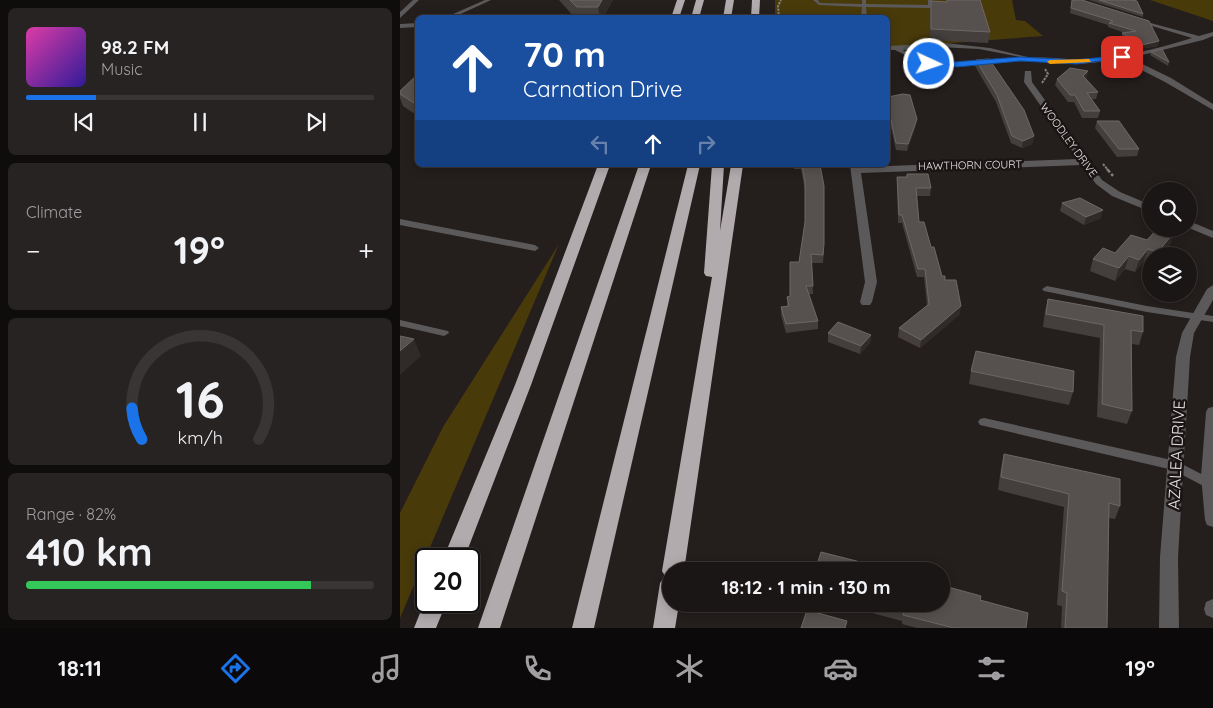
<!DOCTYPE html>
<html lang="en">
<head>
<meta charset="utf-8">
<style>
	:root { --surface:#1b1616; --page:#282323; --text:#f1f3f6; --muted:#a09fa1; --line:#393535; --accent:#1a73e8 }
	body { margin:0; font-family:Quicksand,sans-serif; background:var(--page); color:var(--text); height:100vh; display:flex; flex-direction:column; font-size:19px; white-space:nowrap }
	* { box-sizing:border-box; margin:0 }
	p { font-size:16px; color:var(--muted) }
	.icon { flex:none; width:28px; height:28px; fill:none; stroke:currentColor; stroke-width:2; stroke-linecap:round; stroke-linejoin:round }
	.map { position:relative; flex:1; overflow:hidden }
	.sheet { display:flex; flex-direction:column; gap:8px; padding:8px; background:#0f0c0c; width:400px }
	.sheet>* { flex:none }
	.banner { position:absolute; left:15px; top:15px; width:475px; height:152px; border-radius:8px; box-shadow:0 2px 12px #0003,0 0 0 1px var(--line); background:#1a4fa0; color:#fff; overflow:hidden }
	.controls { position:absolute; left:742px; top:182px; display:grid; gap:10px }
	.controls a { display:grid; place-items:center; width:55px; height:55px; border-radius:50%; background:var(--surface); box-shadow:0 2px 12px #0003,0 0 0 1px var(--line); font-size:25px }
	.speed { position:absolute; left:15px; top:548px; display:flex; gap:10px; font-size:25px; font-weight:700; text-align:center }
	.speed>* { display:grid; place-content:center; width:65px; height:65px; border-radius:50%; background:var(--surface); box-shadow:0 2px 12px #0003,0 0 0 1px var(--line); line-height:1 }
	.speed .limit { border:2px solid #111; border-radius:8px; background:#fff; color:#111 }
	.pin { position:absolute; display:grid; place-items:center; width:42px; height:42px; color:#fff; margin:-21px; border-radius:10px; box-shadow:0 2px 8px #0006 }
	.me { position:absolute; width:55px; margin:-28px; rotate:93deg; stroke-linejoin:round; filter:drop-shadow(0 0 4px #0008) }
	.turn { display:flex; align-items:center; gap:18px; height:105px; padding:0 25px; font-size:22px }
	.turn .icon { width:65px; height:65px; stroke-width:2.5 }
	.turn b { display:block; font-size:35px; line-height:42px }
	.lanes { display:flex; align-items:center; height:48px; padding:0 25px; background:#0003; justify-content:center; gap:25px; direction:ltr }
	.lanes .off { opacity:.35 }
	.big { font-size:38px; font-weight:800; line-height:1.1 }
	.sheet .card { flex:1; display:flex; flex-direction:column; justify-content:center; gap:8px; min-width:0; padding:0 18px; border-radius:8px; background:var(--page) }
	.sheet .dial { align-items:center; gap:0 }
	.dial svg { height:130px; overflow:visible; fill:none; stroke:var(--line); stroke-width:7; stroke-linecap:round; text-anchor:middle }
	.dial text { fill:var(--text); stroke:none }
	.song { display:flex; align-items:center; gap:15px }
	.cover { width:60px; height:60px; border-radius:8px; background:linear-gradient(135deg,hsl(320 70% 55%),hsl(250 70% 35%)) }
	.played { height:5px; border-radius:2px; background:linear-gradient(90deg,var(--accent) 20%,var(--line) 20%) }
	.keys { display:flex; justify-content:space-around; direction:ltr }
	.heat { display:flex; justify-content:space-between; align-items:center; font-size:28px; direction:ltr }
	.charge { height:8px; border-radius:4px; background:linear-gradient(90deg,#34c759 82%,var(--line) 0) }
	.trip { position:absolute; left:262px; top:562px; width:288px; height:50px; border-radius:25px; background:var(--surface); box-shadow:0 2px 12px #0003,0 0 0 1px var(--line); font-weight:800; line-height:50px; text-align:center }
	.menu { display:flex; height:80px; justify-content:space-around; align-items:center; background:#0b0909; color:var(--muted) }
	.menu .icon { width:35px; height:35px }
	.menu .on { color:var(--accent) }
	.menu b { font-size:22px; color:var(--text) }
	main { display:flex; flex:1; min-height:0 }
	.map>svg:first-child { display:block }
</style>
</head>
<body>
<main>
<section class="sheet">
<div class="card">
<div class="song"><i class="cover"></i><div><b>98.2 FM</b><p>Music</p></div></div>
<div class="played"></div>
<div class="keys"><svg class="icon" aria-label="previous" viewBox="0 0 24 24"><path d="M18 5L8 12l10 7zM5 5v14"/></svg><svg class="icon" aria-label="pause" viewBox="0 0 24 24"><path d="M8 5v14M16 5v14"/></svg><svg class="icon" aria-label="next" viewBox="0 0 24 24"><path d="M6 5l10 7-10 7zM19 5v14"/></svg></div>
</div>
<div class="card"><p>Climate</p>
<div class="heat"><a>−</a><b class="big">19°</b><a>+</a></div>
</div>
<div class="card dial"><svg viewBox="0 0 100 80">
<path d="M14 69A42 42 0 1 1 86 69"/>
<path d="M14 69A42 42 0 0 1 8 50" stroke="#1a73e8"/>
<text x="50" y="56" font-size="32" font-weight="700">16</text>
<text x="50" y="72" font-size="11">km/h</text>
</svg></div>
<div class="card"><p>Range · 82%</p><b class="big">410 km</b><div class="charge"></div></div>
</section>
<div class="map">
<svg width="813" height="628" viewBox="0 0 813 628">
	<rect width="100%" height="100%" fill="#241e1d"/>
	<!-- green -->
	<g fill="#493a0a">
		<path d="M375 0H612L616 20 625 21 643 36 488 48V18L375 17Z"/>
		<path d="M750 0H813V21Z"/>
		<path d="M159 244 0 618V513L43 427Z"/>
	</g>
	<g fill="none" stroke-linecap="round" stroke-linejoin="round">
		<!-- path-far1 -->
		<g stroke="#837e7d" stroke-width="2" stroke-dasharray="2.5 1" stroke-linecap="butt">
			<path d="M379 18 378 6 381 0"/>
			<path d="M642 83 648 74 645 69"/>
			<path d="M703 164 708 170"/>
		</g>
		<!-- path -->
		<path stroke="#837e7d" stroke-width="2.5" stroke-dasharray="4.5 2" stroke-linecap="butt" d="M707 169 713 176"/>
		<!-- service -->
		<g fill="#5c595b" fill-rule="evenodd">
			<path d="M85 0H91L52 18H44Z"/>
			<path d="M413 0H418L420 3 462 4V0H466V4L528 5V0H532V7L530 8 466 7 467 18H461L462 7 419 5Z"/>
			<path d="M18 23V27L0 28V24Z"/>
			<path d="M545 43 590 48 636 59 633 61 625 59 622 61 542 67 519 62 495 50H488V46ZM538 47 579 49 620 57 542 63 523 60 503 50Z"/>
			<path d="M0 219 135 245 139 248 135 251 0 225Z"/>
			<path d="M647 286 747 306 813 316V322L747 312 644 291 642 289Z"/>
			<path d="M0 320 48 331 49 333 44 336 0 326Z"/>
			<path d="M584 418 776 461 813 480V491L773 470 580 425 578 422 580 419Z"/>
		</g>
		<!-- minor -->
		<g fill="#5c595b" fill-rule="evenodd">
			<path d="M732 18 799 36 813 32V36L803 40 730 58 771 78 813 104V110L765 82 722 60 679 64 656 63 629 59C636 55 668 60 679 59 717 58 755 50 792 38L732 20Z"/>
			<path d="M625 71H631L632 82 702 180 720 192 751 205V212L712 196 696 184 682 165 461 173 477 282 472 302 470 305H462L460 302 465 282 450 165H460V167L678 159 624 82Z"/>
			<path d="M789 221 813 231V238L789 228Z"/>
			<path d="M813 285V300L794 333 790 357 778 557 779 628H759L760 557 776 357 782 333 807 289Z"/>
			<path d="M813 407V527L807 525 805 520 801 476 806 412 808 408Z"/>
			<path d="M813 599V618L806 615 804 609 806 602Z"/>
		</g>
		<!-- tertiary -->
		<path fill="#5c595b" fill-rule="evenodd" d="M13 0H19L0 18V12Z"/>
		<!-- motorway -->
		<g fill="#b2abae" fill-rule="evenodd">
			<path d="M277 0H285L279 18H271Z"/>
			<path d="M296 0H304L299 18H291Z"/>
			<path d="M326 0H334L331 18H323Z"/>
			<path d="M352 0H360L359 18H351Z"/>
			<path d="M198 165H210L131 385 64 559H43L115 385Z"/>
			<path d="M239 165H251L100 628H78Z"/>
			<path d="M288 165H300L194 628H172Z"/>
			<path d="M312 165H324L320 231 331 165H343L284 571H271V604H279L275 628H253L260 583 265 576 262 571 312 277 306 276 304 273Z"/>
			<path d="M26 598V601H47L36 628H14Z"/>
		</g>
	</g>
	<!-- wall -->
	<g fill="#443f3c">
		<path d="M159 0H213L203 18H175Z"/>
		<path d="M546 0H580L590 32 588 43 530 40V12L531 1 546 2Z"/>
		<path d="M672 0 749 21 758 46 740 49 721 38 722 33H725L708 27V25L670 13Z"/>
		<path d="M689 0H732L743 14V17Z"/>
		<path d="M751 52 769 62 768 66 750 55Z"/>
		<path d="M576 60 634 136 632 144 622 148 611 143 596 102 575 66Z"/>
		<path d="M688 71 686 79 698 92 696 99H692L700 111 698 118H682L674 102H668L655 85 657 79Z"/>
		<path d="M18 74V116L3 106 0 98V91Z"/>
		<path d="M488 97 516 126 507 151 496 150 488 115Z"/>
		<path d="M697 121 739 149 737 156 717 157 695 128Z"/>
		<path d="M394 165H420L424 252 423 263H412L413 294H409L418 321V329L386 333 381 315V307L387 306V297L390 296 399 262 405 222V190L401 169H394Z"/>
		<path d="M507 174 531 188 530 196H517L519 222 531 247 542 276 545 280 561 306 559 315 520 348 498 337 499 328 527 306 524 277H517L502 223H498L497 185V177H506Z"/>
		<path d="M662 203 701 218 684 225 660 211Z"/>
		<path d="M747 240 771 243 760 256H751V263L744 261 735 272 725 269 715 281 690 271 693 259 715 253Z"/>
		<path d="M648 299 743 332 739 345 732 344V411L727 424 697 417 700 338 643 327 645 311Z"/>
		<path d="M428 333 471 335 470 343 460 354 428 342Z"/>
		<path d="M571 371 673 392 669 405 569 384Z"/>
		<path d="M604 454 720 506 715 519 709 518 707 628H661L662 606 657 605 664 507 598 490 601 468Z"/>
		<path d="M580 600 626 628H517L502 624V621L438 604H541Z"/>
	</g>
	<!-- shaded-wall -->
	<g fill="#302b28">
		<path d="M202 0H213L203 18H200L198 7Z"/>
		<path d="M759 41 758 46 740 49 742 45Z"/>
		<path d="M688 71 687 78 682 83 683 76Z"/>
		<path d="M517 119 516 126 507 151 508 144Z"/>
		<path d="M634 136 632 144 622 148 623 141Z"/>
		<path d="M703 210 701 218 684 225 686 217Z"/>
		<path d="M775 231 771 243 760 256H757L758 252Z"/>
		<path d="M748 249 744 261 735 272 739 260Z"/>
		<path d="M729 256 725 269 715 281 719 268Z"/>
		<path d="M561 306 559 315 520 348 521 340Z"/>
		<path d="M471 335 470 343 460 354 461 346Z"/>
		<path d="M14 339 21 356 0 375V351Z"/>
	</g>
	<!-- building -->
	<g fill="#56514e" stroke="#6d6866">
		<path d="M170 0H202L198 7H177Z"/>
		<path d="M547 0H580L590 32 531 29V1L547 2Z"/>
		<path d="M672 0H682L749 21 759 41 742 45 722 33 736 31 709 23 713 21 671 8Z"/>
		<path d="M699 0H732L737 1 743 14Z"/>
		<path d="M762 49 769 62 751 52Z"/>
		<path d="M589 59 624 110 634 136 623 141 612 136 597 95 576 60Z"/>
		<path d="M670 68 688 71 683 76 698 92 687 93 700 111H684L675 95H670L657 79Z"/>
		<path d="M18 74V103H14L0 94V91Z"/>
		<path d="M503 94 510 95 517 119 508 144 496 143 488 106V97Z"/>
		<path d="M697 121H719L739 149H719Z"/>
		<path d="M402 165H420L424 186V244L423 255 411 254 413 286H406L418 321 386 324 381 307 389 306 387 297 390 296V262H399L405 222V182Z"/>
		<path d="M507 174H528L531 188H516L519 222H524L531 247H534L542 276H545V280H556L561 306 521 340 499 328 529 304 525 269H518L502 215H499L497 177H507Z"/>
		<path d="M680 198 703 210 686 217 662 203Z"/>
		<path d="M757 229H768L775 231 758 252 748 249 739 260 729 256 719 268 693 259 703 248 715 253 731 235 747 240Z"/>
		<path d="M648 299 743 316V332L731 330 732 411 702 404 704 325 646 314Z"/>
		<path d="M438 322 471 335 461 346 428 333Z"/>
		<path d="M0 336 14 339 0 351Z"/>
		<path d="M576 351 674 371 673 392 571 371Z"/>
		<path d="M604 454 720 479V506L709 503 707 628H665L667 593 662 591 669 494 601 477Z"/>
		<path d="M421 552 496 571H415Z"/>
		<path d="M541 585 581 596 580 600 628 613 626 628H554L503 615 504 612 473 604H541Z"/>
		<path d="M407 610 447 621 445 628H401Z"/>
	</g>
	<!-- route -->
	<path fill="#1a73e8" stroke="#114b97" d="M722 55 724 58 677 64 620 61 557 67 526 64 620 57 677 60Z"/>
	<!-- slow -->
	<path fill="#f59e0b" d="M689 59 691 62 650 64 647 62 650 60Z"/>
	<g text-anchor="middle" dominant-baseline="central" stroke-width="5" stroke-linejoin="round" paint-order="stroke">
		<!-- far-street labels -->
		<g font-size="11" fill="#e9e5e5" stroke="#1a1514">
			<text transform="translate(669 140) rotate(54)">WOODLEY DRIVE</text>
			<text transform="translate(570 165) rotate(-1)">HAWTHORN COURT</text>
		</g>
		<!-- near-street labels -->
		<g font-size="16" fill="#e9e5e5" stroke="#1a1514">
			<text transform="translate(776 455) rotate(-87)">AZALEA DRIVE</text>
		</g>
	</g>
</svg>
<div class="controls">
<a><svg class="icon" aria-label="search" viewBox="0 0 24 24"><circle cx="10" cy="10" r="6"/><path d="M15 15l6 6"/></svg></a>
<a><svg class="icon" aria-label="layers" viewBox="0 0 24 24"><path d="M12 4l9 5-9 5-9-5zM3 14l9 5 9-5"/></svg></a>
</div>
<div class="speed"><div class="limit">20</div></div>
<div class="pin" style="left:722px;top:57px;background:#d93025"><svg class="icon" aria-label="arrive" viewBox="0 0 24 24"><path d="M6 21V4h12l-3 4 3 4H6"/></svg></div>
<svg class="me" style="left:529px;top:64px" viewBox="-20 -20 40 40"><circle r="17" fill="#1a73e8" stroke="#fff" stroke-width="3"/><path d="M0-11L8 9 0 5-8 9z" fill="#fff"/></svg>
<div class="trip">18:12 · 1 min · 130 m</div>
<div class="banner">
<div class="turn"><svg class="icon" aria-label="ahead" viewBox="0 0 24 24"><path d="M12 20V5M6 11l6-6 6 6"/></svg><div><b>70 m</b>Carnation Drive</div></div>
<div class="lanes"><svg class="icon off" aria-label="left" viewBox="0 0 24 24"><path d="M17 20v-9H6M10 6l-5 5 5 5"/></svg><svg class="icon" aria-label="ahead" viewBox="0 0 24 24"><path d="M12 20V5M6 11l6-6 6 6"/></svg><svg class="icon off" aria-label="right" viewBox="0 0 24 24"><path d="M7 20v-9h11M14 6l5 5-5 5"/></svg></div>
</div>
</div>
</main>
<nav class="menu">
<b>18:11</b>
<svg class="icon on" aria-label="directions" viewBox="0 0 24 24"><path d="M12 3l9 9-9 9-9-9zM9 14v-3h6M13 9l2 2-2 2"/></svg>
<svg class="icon" aria-label="music" viewBox="0 0 24 24"><path d="M9 18V5l10-2v13"/><circle cx="6" cy="18" r="3"/><circle cx="16" cy="16" r="3"/></svg>
<svg class="icon" aria-label="phone" viewBox="0 0 24 24"><path d="M5 4h4l2 5-3 2q2 4 5 5l2-3 5 2v4C11 20 4 13 5 4z"/></svg>
<svg class="icon" aria-label="climate" viewBox="0 0 24 24"><path d="M12 3v18M4 7l16 10M4 17L20 7"/></svg>
<svg class="icon" aria-label="car" viewBox="0 0 24 24"><path d="M5 17H2v-5l4-1 3-4h7l3 4 3 1v5h-3M9 17h6M6 11h13"/><circle cx="7" cy="17" r="2"/><circle cx="17" cy="17" r="2"/></svg>
<svg class="icon" aria-label="filters" viewBox="0 0 24 24"><path d="M4 7h16M4 17h16"/><circle cx="9" cy="7" r="2"/><circle cx="15" cy="17" r="2"/></svg>
<b>19°</b>
</nav>
</body>
</html>
